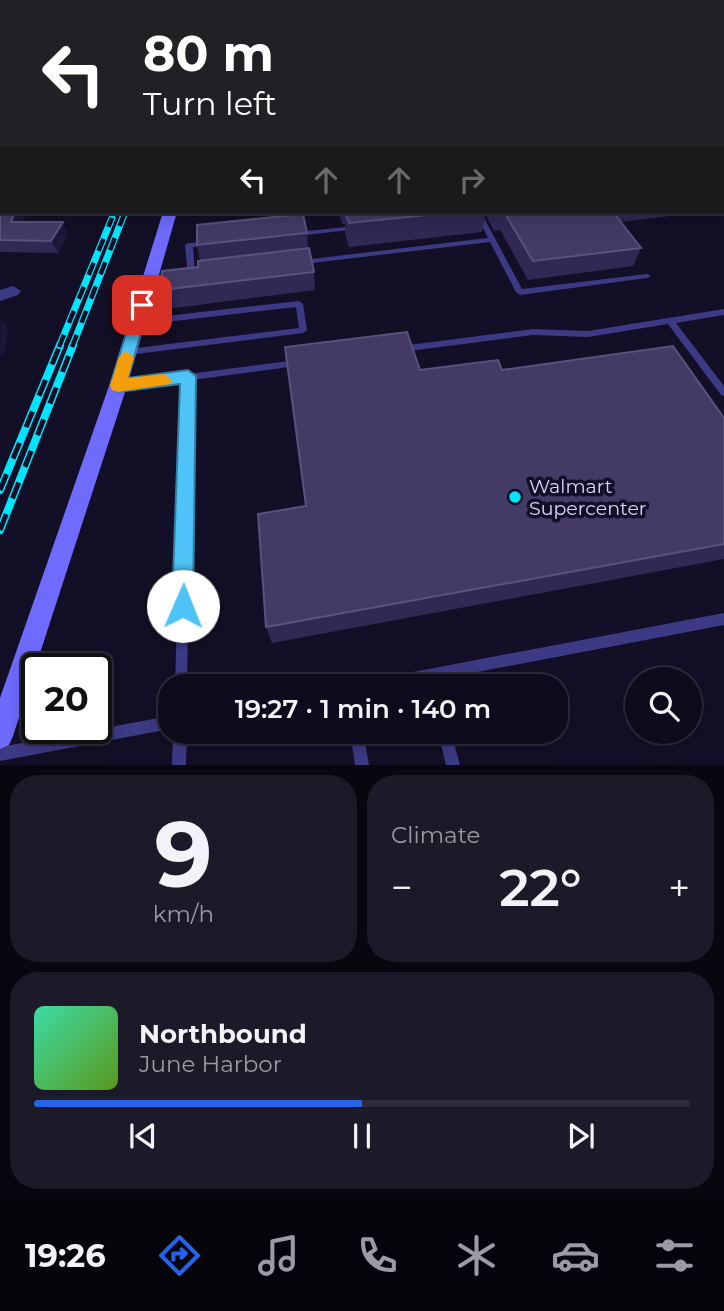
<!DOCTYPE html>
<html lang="en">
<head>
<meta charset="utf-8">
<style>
	:root { --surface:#0e0b1c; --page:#1c1929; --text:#f1f3f6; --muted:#9b9ba3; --line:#2e2b3b; --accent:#2563eb }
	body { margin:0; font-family:Montserrat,sans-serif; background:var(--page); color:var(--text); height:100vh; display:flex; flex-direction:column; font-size:26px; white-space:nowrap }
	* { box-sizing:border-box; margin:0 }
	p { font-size:23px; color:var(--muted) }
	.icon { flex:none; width:38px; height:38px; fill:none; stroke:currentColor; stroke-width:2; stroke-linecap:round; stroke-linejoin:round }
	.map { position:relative; height:765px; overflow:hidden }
	.drawer { display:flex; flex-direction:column; gap:10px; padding:10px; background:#08060f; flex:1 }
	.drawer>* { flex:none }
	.banner { position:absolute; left:0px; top:0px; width:724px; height:214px; box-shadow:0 4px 18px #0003,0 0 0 2px var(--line); background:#202124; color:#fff; overflow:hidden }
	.fabs { position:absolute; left:625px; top:667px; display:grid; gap:14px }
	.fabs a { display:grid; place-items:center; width:77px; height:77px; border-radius:50%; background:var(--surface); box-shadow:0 4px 18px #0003,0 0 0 2px var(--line); font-size:35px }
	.speed { position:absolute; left:21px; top:653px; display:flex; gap:14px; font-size:35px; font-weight:700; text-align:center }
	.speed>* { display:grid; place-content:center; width:91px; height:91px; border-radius:50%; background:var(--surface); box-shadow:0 4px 18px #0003,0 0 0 2px var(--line); line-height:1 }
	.speed .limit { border:4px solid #111; border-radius:10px; background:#fff; color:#111 }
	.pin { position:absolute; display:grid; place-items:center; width:60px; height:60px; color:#fff; margin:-30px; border-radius:14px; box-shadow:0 4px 10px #0006 }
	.me { position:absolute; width:77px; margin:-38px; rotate:1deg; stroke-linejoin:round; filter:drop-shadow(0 0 5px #0008) }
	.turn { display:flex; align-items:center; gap:24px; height:147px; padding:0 28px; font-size:32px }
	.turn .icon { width:91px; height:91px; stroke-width:2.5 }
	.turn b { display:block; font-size:49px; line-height:60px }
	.lanes { display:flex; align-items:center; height:66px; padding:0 28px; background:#0003; justify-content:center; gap:35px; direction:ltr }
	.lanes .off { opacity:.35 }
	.big { font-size:52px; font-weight:600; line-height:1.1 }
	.drawer .tile { flex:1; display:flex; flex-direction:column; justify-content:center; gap:10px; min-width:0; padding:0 24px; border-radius:28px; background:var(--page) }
	.drawer .dial { align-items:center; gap:0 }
	.dial b { font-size:91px; line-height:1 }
	.song { display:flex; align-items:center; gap:21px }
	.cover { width:84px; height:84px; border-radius:10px; background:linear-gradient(135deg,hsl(160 70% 55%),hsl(90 70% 35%)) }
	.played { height:7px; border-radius:4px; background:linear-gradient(90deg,var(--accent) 50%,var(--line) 50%) }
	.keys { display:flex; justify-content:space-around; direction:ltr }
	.heat { display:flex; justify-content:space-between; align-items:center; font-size:38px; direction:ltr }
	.drawer .tiles { flex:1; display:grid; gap:10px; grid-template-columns:1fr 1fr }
	.tile:last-child { grid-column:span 2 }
	.trip { position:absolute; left:158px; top:674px; width:410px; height:70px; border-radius:28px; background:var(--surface); box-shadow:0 4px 18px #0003,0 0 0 2px var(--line); font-weight:600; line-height:70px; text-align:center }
	.tab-bar { display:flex; height:112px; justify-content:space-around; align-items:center; background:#06040b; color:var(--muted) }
	.tab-bar .icon { width:49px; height:49px }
	.tab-bar .on { color:var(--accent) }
	.tab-bar b { font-size:32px; color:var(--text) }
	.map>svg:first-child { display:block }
</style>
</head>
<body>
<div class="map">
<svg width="724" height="765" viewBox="0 0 724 765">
	<rect width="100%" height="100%" fill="#130f26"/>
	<!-- green -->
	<path fill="#12302f" d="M0 0H184L2 2 0 203Z"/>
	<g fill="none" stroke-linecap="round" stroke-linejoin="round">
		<!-- lane -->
		<g fill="#3d3a85" fill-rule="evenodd">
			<path d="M479 212 482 214 522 289 647 274 651 276 647 278 520 295 516 292 490 242 303 264 299 262 303 260 488 238 476 214Z"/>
			<path d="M356 226 359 228 358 229 297 236 294 234 297 232Z"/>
			<path d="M206 242H208V246L193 247 195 275 191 277H188L185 245 189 243Z"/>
			<path d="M299 301 303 304 307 330 303 333 128 355 124 352 128 349 299 328 296 307 166 322 162 319 166 316Z"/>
			<path d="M724 309V315L676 323 724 386V396L721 395 668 324 588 337 533 335 401 352 397 349 401 346 533 329 588 331Z"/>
			<path d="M296 360 300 363 296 366 192 380 187 686H175L184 381 118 389 115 388 114 386 115 384 118 383Z"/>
			<path d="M724 613V625L404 686H365L367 682 371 680Z"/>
			<path d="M170 716V729L0 761V747Z"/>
			<path d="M173 732H187L186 765H172Z"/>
			<path d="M350 732H363L369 765H355Z"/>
			<path d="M438 732H451L460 765H446Z"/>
		</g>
		<!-- street -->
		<path fill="#3d3a85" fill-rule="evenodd" d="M13 286 21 291 18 295 0 301V290Z"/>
		<!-- secondary -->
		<g fill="#6f6bff" fill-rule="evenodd">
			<path d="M231 0H239L230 2Z"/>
			<path d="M163 212H177L127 386 13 736 9 745 0 749V698L109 386Z"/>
		</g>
		<!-- primary -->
		<g fill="#c25bff" fill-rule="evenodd">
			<path d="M625 0H633L634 2H626Z"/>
			<path d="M647 0H655L656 2H648Z"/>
			<rect x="723" y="127" width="1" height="8"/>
			<path d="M723 146 724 147V157L723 156Z"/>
			<rect x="723" y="196" width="1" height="10"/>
		</g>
		<defs>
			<g id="rail-far1">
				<path d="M59 347 112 218"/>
				<path d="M72 347 125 212"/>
			</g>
			<g id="rail">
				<path d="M0 490 60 345"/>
				<path d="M0 530 73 345"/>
			</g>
		</defs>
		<!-- rail-far1 casing -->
		<use href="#rail-far1" stroke="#00e5ff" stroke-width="7"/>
		<!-- rail casing -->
		<use href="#rail" stroke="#00e5ff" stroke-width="8"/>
		<!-- rail-far1 -->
		<use href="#rail-far1" stroke="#130f26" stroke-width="4.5" stroke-dasharray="13" stroke-linecap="butt"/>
		<!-- rail -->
		<use href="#rail" stroke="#130f26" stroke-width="5" stroke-dasharray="17" stroke-linecap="butt"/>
	</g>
	<!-- wall -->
	<g fill="#312854">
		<path d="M670 0H724V66L723 64V2H671Z"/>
		<path d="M0 197 2 212H25L26 214 23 222 68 235 58 253 0 252Z"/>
		<path d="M339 212H486L482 232 349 247 345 234V224H342Z"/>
		<path d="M488 212H672L670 216 621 222 641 248 633 266 528 280 500 230 494 231 487 218Z"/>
		<path d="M307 233 308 248 314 272 315 290 167 309 161 290 198 267 200 260 197 245Z"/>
		<path d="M420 370H502L724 418V559L272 643 266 627 306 506Z"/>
	</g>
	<!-- shaded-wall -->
	<g fill="#1d163a">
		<path d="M15 212H25L26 214 18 234 11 222Z"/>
		<path d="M63 222 68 235 58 253 51 241Z"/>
		<path d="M1 319 9 331 2 358 0 355Z"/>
	</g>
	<!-- building -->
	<g fill="#433a66" stroke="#5a527e" stroke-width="2">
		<path d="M298 0H600L602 2H298Z"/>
		<path d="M679 0H724V49L723 47V2H680Z"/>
		<path d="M0 197H2V212H15L11 222H63L51 241 0 240Z"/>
		<path d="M345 212H457L349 223Z"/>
		<path d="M504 212H613L641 248 533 261Z"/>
		<path d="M303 214 307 233 197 245V225Z"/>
		<path d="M309 248 314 272 161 290 162 271 198 267V261Z"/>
		<path d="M407 332 420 370 498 360 502 370 673 346 724 418V544L266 627 258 514 306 506 285 347Z"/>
	</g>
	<!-- route -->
	<path fill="#4fc3f7" stroke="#337fa1" stroke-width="2" d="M142 300 149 305 128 378 188 370 196 376 193 606 190 613 183 616 175 613 172 606 180 384 118 392 110 386 135 305Z"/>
	<!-- slow -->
	<path fill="#f59e0b" d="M126 351 134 357 128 378 164 374 172 380 170 384 118 392 112 390 110 386 119 357Z"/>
	<!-- markers -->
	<circle fill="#00e5ff" stroke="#130f26" stroke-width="2.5" cx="515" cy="497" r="7"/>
	<g text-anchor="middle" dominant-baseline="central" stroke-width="7" stroke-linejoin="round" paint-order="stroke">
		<!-- poi labels -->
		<g font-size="19" fill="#d9d4ff" stroke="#130f26" text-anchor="start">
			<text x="529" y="486">Walmart<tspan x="529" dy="22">Supercenter</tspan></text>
		</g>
	</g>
</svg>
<div class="fabs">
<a><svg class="icon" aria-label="search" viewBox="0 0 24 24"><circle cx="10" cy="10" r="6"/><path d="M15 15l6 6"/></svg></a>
</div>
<div class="speed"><div class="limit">20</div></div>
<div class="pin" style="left:142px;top:305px;background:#d93025"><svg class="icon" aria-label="arrive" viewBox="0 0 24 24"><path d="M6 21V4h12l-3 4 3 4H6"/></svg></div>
<svg class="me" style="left:183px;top:606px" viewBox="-20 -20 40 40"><circle r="19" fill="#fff"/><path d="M0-13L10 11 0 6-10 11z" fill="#4fc3f7"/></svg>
<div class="trip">19:27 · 1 min · 140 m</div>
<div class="banner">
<div class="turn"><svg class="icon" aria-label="left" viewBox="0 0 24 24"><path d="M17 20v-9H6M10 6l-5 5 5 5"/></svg><div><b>80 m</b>Turn left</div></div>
<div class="lanes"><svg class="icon" aria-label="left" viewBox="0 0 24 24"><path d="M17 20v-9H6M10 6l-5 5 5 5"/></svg><svg class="icon off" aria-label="ahead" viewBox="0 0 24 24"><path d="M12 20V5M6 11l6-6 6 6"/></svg><svg class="icon off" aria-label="ahead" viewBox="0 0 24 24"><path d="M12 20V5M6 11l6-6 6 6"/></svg><svg class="icon off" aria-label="right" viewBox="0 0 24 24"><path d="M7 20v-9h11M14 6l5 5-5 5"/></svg></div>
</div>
</div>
<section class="drawer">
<div class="tiles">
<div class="tile dial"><b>9</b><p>km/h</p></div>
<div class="tile"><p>Climate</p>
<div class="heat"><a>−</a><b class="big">22°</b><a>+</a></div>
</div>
<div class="tile">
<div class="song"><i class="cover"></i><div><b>Northbound</b><p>June Harbor</p></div></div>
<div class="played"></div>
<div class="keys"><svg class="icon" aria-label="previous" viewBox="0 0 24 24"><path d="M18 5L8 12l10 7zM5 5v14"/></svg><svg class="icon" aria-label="pause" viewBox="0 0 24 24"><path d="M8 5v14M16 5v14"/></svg><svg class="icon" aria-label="next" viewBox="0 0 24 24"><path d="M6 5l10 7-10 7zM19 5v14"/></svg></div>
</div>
</div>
</section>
<nav class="tab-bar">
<b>19:26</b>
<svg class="icon on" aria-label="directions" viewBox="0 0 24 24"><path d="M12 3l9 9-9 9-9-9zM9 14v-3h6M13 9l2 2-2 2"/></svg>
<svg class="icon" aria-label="music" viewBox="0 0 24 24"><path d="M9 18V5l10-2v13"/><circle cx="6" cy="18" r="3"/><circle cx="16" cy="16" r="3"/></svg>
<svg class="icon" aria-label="phone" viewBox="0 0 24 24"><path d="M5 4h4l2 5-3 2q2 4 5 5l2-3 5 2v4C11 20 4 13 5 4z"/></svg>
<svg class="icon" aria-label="climate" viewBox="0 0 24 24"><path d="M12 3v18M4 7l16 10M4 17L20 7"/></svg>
<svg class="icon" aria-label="car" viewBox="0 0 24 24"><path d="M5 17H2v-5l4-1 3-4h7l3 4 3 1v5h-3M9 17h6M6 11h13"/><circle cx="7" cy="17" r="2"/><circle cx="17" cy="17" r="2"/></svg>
<svg class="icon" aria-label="filters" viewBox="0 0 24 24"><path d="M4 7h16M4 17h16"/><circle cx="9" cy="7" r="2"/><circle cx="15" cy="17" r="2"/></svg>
</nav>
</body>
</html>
